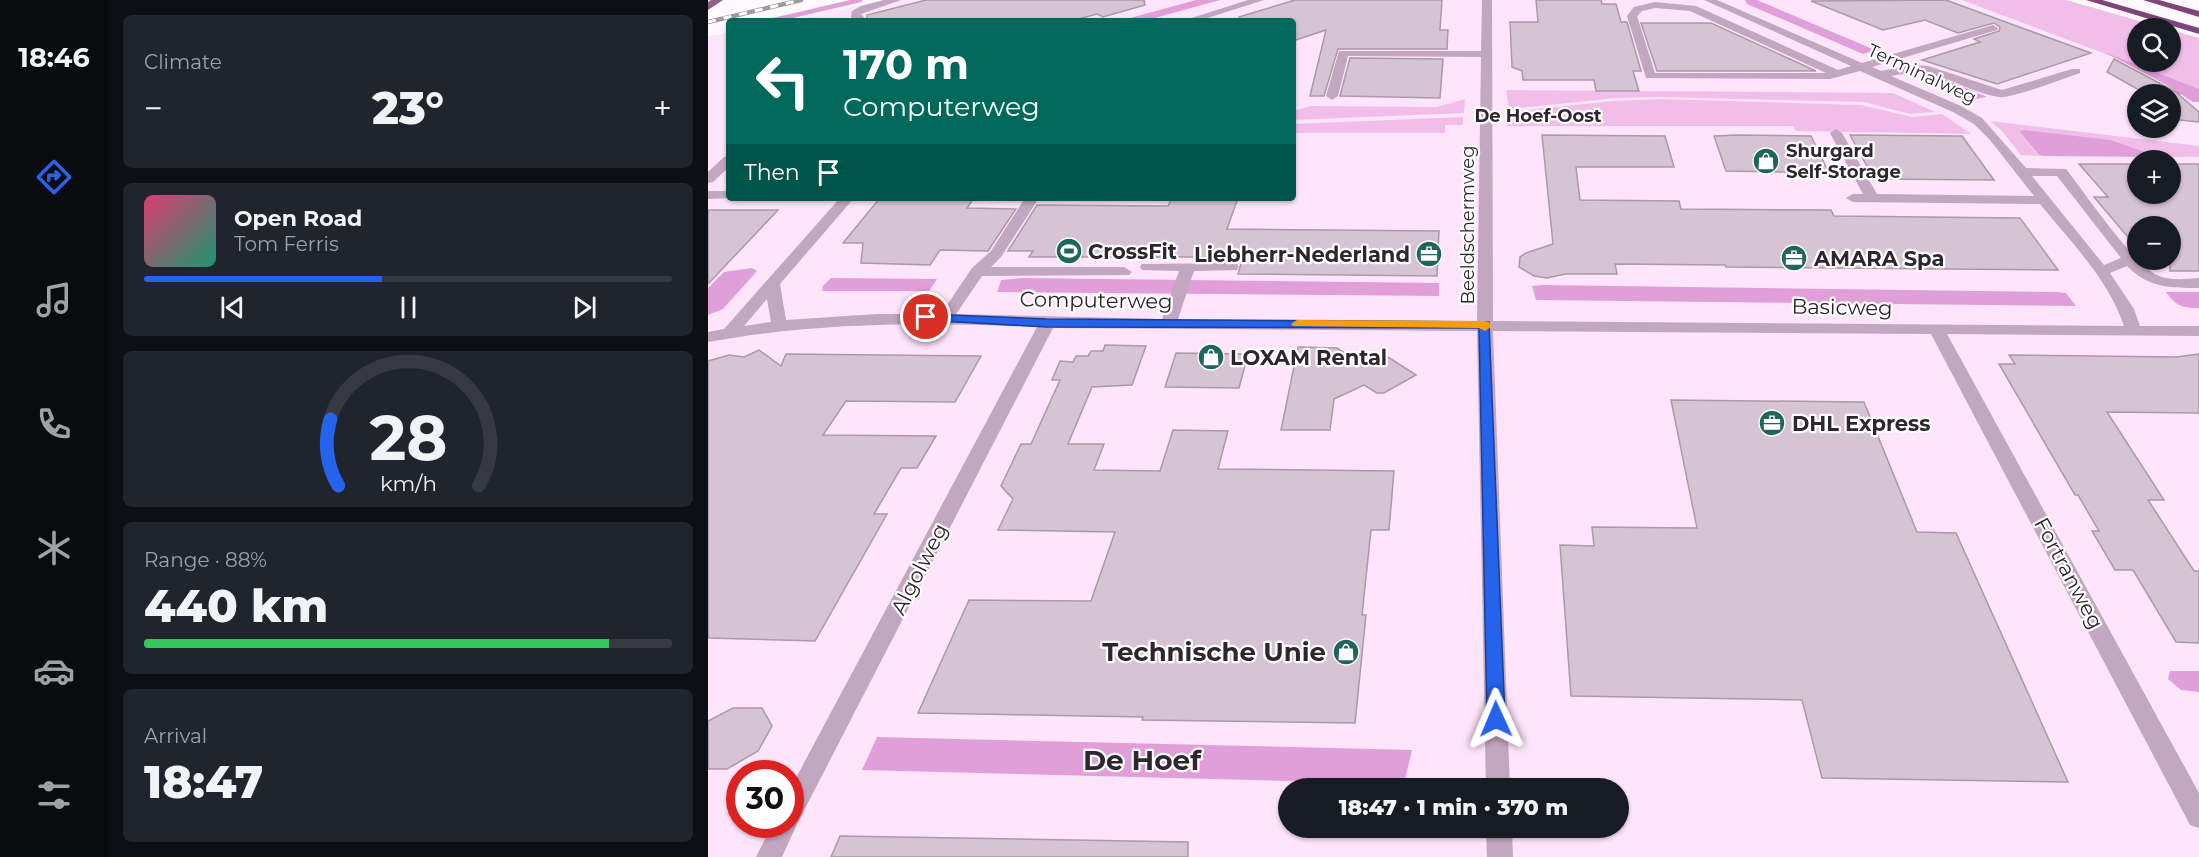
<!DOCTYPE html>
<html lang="en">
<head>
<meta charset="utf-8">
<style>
	:root { --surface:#171b24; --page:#20242c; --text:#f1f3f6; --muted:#9ea1a6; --line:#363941; --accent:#2563eb }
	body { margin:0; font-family:Montserrat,sans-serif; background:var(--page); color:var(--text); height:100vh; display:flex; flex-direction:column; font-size:22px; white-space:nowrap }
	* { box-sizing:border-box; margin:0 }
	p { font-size:20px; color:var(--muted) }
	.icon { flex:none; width:33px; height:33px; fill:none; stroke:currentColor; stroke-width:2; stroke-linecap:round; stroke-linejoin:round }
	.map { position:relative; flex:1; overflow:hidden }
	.details { display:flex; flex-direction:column; gap:15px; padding:15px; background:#0d0f14; width:600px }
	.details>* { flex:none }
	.hud { position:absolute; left:18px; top:18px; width:570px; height:183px; border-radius:6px; box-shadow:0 2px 4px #0004; background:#00695c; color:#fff; overflow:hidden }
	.buttons { position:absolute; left:1419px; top:18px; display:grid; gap:12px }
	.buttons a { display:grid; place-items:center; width:54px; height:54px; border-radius:50%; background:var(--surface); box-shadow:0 2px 4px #0004; font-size:30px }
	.speed { position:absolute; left:18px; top:760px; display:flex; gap:12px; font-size:30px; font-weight:700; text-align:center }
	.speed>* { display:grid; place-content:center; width:78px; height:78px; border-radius:50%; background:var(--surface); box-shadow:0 2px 4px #0004; line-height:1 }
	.speed .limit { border:9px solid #d22; background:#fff; color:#111 }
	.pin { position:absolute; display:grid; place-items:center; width:51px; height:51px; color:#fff; margin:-26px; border:3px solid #fff; border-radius:50%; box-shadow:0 2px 6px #0007 }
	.me { position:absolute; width:66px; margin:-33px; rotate:359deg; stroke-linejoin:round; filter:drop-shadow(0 0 4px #0008) }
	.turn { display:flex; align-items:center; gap:21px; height:126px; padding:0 18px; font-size:27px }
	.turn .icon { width:78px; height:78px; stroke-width:2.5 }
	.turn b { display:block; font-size:42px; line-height:51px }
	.then { display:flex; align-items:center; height:57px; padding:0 18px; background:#0003; gap:12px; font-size:22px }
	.big { font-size:45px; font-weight:800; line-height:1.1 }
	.details .widget { flex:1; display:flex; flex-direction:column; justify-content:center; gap:9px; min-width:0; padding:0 21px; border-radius:9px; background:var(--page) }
	.details .dial { align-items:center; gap:0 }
	.dial svg { height:156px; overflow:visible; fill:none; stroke:var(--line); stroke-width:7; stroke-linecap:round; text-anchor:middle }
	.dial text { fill:var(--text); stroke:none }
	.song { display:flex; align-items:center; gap:18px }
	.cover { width:72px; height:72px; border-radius:9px; background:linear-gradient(135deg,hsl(340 70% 55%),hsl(160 70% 35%)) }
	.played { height:6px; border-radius:3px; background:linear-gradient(90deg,var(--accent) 45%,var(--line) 45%) }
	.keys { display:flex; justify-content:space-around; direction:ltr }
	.heat { display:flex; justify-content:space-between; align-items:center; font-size:33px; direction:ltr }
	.charge { height:9px; border-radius:4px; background:linear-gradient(90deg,#34c759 88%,var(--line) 0) }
	.trip { position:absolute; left:570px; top:778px; width:351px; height:60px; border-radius:30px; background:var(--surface); box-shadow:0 2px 4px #0004; font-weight:800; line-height:60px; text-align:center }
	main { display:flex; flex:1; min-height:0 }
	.tabs { display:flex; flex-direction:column; width:108px; justify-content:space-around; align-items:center; background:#090b0e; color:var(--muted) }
	.tabs .icon { width:42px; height:42px }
	.tabs .active { color:var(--accent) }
	.tabs b { font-size:27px; color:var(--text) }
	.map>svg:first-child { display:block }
</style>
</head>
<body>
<main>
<nav class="tabs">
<b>18:46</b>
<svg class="icon active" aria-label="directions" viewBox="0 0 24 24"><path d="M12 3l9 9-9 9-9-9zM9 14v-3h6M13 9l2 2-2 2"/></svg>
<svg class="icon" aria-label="music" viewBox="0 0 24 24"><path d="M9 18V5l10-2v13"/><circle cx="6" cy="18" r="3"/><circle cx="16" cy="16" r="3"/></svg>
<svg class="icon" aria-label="phone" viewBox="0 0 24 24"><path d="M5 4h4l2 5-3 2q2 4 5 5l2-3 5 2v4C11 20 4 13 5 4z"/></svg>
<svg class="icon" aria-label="climate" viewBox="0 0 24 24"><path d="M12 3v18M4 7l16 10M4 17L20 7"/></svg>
<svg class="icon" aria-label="car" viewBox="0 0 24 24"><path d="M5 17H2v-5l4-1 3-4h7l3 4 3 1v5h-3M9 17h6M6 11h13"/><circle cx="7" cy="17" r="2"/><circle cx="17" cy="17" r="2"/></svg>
<svg class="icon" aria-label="filters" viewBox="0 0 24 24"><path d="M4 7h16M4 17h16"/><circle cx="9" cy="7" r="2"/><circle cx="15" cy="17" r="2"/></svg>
</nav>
<section class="details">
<div class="widget"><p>Climate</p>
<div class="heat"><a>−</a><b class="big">23°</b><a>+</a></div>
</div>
<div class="widget">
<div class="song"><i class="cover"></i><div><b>Open Road</b><p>Tom Ferris</p></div></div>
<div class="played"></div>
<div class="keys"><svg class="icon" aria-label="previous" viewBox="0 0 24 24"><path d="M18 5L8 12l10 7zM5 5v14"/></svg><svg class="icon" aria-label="pause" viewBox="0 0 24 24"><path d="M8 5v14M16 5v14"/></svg><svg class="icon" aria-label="next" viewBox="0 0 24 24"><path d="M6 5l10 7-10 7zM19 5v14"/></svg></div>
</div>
<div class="widget dial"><svg viewBox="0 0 100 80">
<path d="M14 69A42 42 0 1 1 86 69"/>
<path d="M14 69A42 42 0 0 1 10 35" stroke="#2563eb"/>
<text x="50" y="56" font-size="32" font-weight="700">28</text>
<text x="50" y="72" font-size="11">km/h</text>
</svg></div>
<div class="widget"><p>Range · 88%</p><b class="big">440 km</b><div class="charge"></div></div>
<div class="widget"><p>Arrival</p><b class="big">18:47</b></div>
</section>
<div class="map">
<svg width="1491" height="857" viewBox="0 0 1491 857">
	<rect width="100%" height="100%" fill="#fdf9fc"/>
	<!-- built -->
	<path fill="#fee5fb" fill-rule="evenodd" d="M176 0H1273L1430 62H1462L1491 70V857H0V36L21 33V198H585V21H81ZM1430 94H1462V128H1430ZM1430 160H1462V194H1430ZM1430 226H1462V260H1430ZM32 774H82V825H32ZM580 789H910V828H580Z"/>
	<!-- green -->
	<g fill="#f1beea">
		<path d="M1254 0H1358L1456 28H1430V62H1462L1463 30 1491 38V89Z"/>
		<path d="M798 90 1185 93 1227 112 1202 114 1156 102 951 97 909 98 801 109Z"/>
		<path d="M757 99 756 113 585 120V111L602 106 729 107Z"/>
		<path d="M953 99 1153 105 1204 117 1234 114 1263 134 1088 131 1085 126H799V112L904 101Z"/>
		<path d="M755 117V125H737V133H585V124Z"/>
		<path d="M1282 121 1491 146V157H1451L1403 140 1312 132 1329 154 1335 156 1313 155 1294 131Z"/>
	</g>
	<!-- water -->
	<g fill="#e09fd9">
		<path d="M488 0H512L436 21 415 20Z"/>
		<path d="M1037 0H1049L1167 50 1155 54 1039 4Z"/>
		<path d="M1396 52 1491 89V102H1485L1457 84Z"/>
		<path d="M1223 73 1279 97 1267 99 1211 78Z"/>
		<path d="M1315 130 1403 140 1451 157 1335 156 1330 154 1312 132Z"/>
		<path d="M44 268 49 271 15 309 0 315V288L16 272Z"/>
		<path d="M123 278 229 279 221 291H114L115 286Z"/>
		<path d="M314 278 731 283V296L289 292 293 280Z"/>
		<path d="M835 285 1348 292 1358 293 1368 306 828 300 824 286Z"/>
		<path d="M1458 292H1491V308C1474 308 1468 306 1458 292Z"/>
		<path d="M1462 671H1491V692L1473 690 1460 679Z"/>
		<path d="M169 737 704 750 696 784 154 770Z"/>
	</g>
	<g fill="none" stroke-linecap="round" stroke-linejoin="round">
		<!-- stream -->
		<path stroke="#e09fd9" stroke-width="4.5" d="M62 21 152 0"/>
	</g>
	<!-- building -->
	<g fill="#d6c3d3" stroke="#ab99a8" stroke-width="1.5">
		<path d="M218 0H436L437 5 395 17 389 14 363 21H161L159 18V15Z"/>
		<path d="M587 0H734L732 30H740L739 49H630L616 96H602L618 30 585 41V21H532L531 17Z"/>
		<path d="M828 0H893L894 4H908L913 22H919L933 71H925L931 91H888L886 80H815L814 71 804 67 802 22H830Z"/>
		<path d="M1238 0 1314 28 1383 53 1289 84 1214 60 1272 42 1266 39 1291 31 1292 27 1286 23 1250 33 1217 20 1175 30 1103 1Z"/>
		<path d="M933 23H1003L1108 71H949Z"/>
		<path d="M642 58 735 59 732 98 632 96Z"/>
		<path d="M1406 59 1472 94H1470L1491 112V122L1462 119V94H1438L1399 72Z"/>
		<path d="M834 135 957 136 966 167H868L872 200 971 201 973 209 1123 210 1126 216 1312 218 1350 270 1018 267 1017 265 907 264 909 274H857L839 278 826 276 811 267 812 257 818 253 845 244Z"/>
		<path d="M1030 135 1103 136 1121 173 1018 171 1006 136Z"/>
		<path d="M1142 135 1254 136 1286 180 1166 179Z"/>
		<path d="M1371 164H1430V194H1462V164H1491V271H1462V226H1430V249L1386 197H1400Z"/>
		<path d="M172 198H266L259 208 308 209 280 251 232 250 222 265 153 263 155 243H135Z"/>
		<path d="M464 198H530L519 229 731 231 729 276 530 274 535 257H321L325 251H300L329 205 460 206Z"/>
		<path d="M0 210H70L0 284Z"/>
		<path d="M397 345 438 346 424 385 384 387 360 444H396L386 470 452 471 465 430 520 431 510 469 686 471 681 530H663L654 615H658L647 723 434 720 435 717 210 713 261 600 383 601 407 532 290 530 305 499 293 486 313 444H323L352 380H344L352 361 365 362 368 356H380L383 351H395Z"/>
		<path d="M590 347 629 348 656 365 672 356 680 357 708 375 676 393H669L656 385 626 399 622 430H573Z"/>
		<path d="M51 350 73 366 78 354 273 356 247 402 138 401 115 435 228 436 209 468H193L166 514H179L107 641 0 638V361L21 355 36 357Z"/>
		<path d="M468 353 540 354 531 388 457 387Z"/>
		<path d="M1491 354V413L1399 412 1456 500H1440L1486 571H1491V643L1468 642 1425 570H1407L1384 531H1391L1370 495H1367L1291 364H1307L1301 355 1468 357Z"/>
		<path d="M963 400 1156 402 1209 532 1248 533 1360 782 1114 778 1094 700 863 696 852 545 886 546 884 527 989 528Z"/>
		<path d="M25 708H54L64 726 50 751 19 769H0V721Z"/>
		<path d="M132 836 480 842V857H123Z"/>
	</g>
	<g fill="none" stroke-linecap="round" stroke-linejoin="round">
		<!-- minor -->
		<g fill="#c3a6bf" fill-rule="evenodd">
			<path d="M176 0H193L153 14 159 21H147L143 17 144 11 153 6Z"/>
			<path d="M540 0H556L490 21H474Z"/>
			<path d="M774 0H784L785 321 1416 326C1401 280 1362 241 1332 204L1145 202 1138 198 1145 194H1155L1122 133 1128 129 1134 133 1169 194 1326 196 1282 140 1266 124 1245 112 1152 71 1122 79 938 78 919 16 926 7 947 2 988 6 1130 70 1143 66 996 0H1009L1154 63 1285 25 1290 28 1289 30 1164 67 1173 71 1204 65 1220 66 1294 90 1364 69H1372V73C1357 78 1303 99 1291 97 1248 89 1232 65 1183 76L1253 106 1274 118 1318 168 1358 169C1377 193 1425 264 1449 275 1461 281 1478 279 1491 278V288C1463 288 1440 288 1419 266L1402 273 1426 309 1432 326H1491V336L1239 334 1491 793V828L1482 825 1223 334 785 331 802 789H778L769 331 345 328 89 824 74 857H48L64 825H82V789L329 327C218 322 109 322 0 342V332L16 329 132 198H146L72 284 78 320 169 314H233L264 268 283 251 317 198H331L293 257 283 267H416L424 272 421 275 274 276 248 314 454 319 471 271 434 270 432 267 434 264 524 263 529 264 531 267 529 270 486 271 470 319 769 321 773 57 640 56 630 96 624 100 618 96 631 51H773ZM947 8 982 11 1118 73H947L929 16 934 11ZM1324 176H1349L1413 258 1396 265ZM59 299 63 322 36 326Z"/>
			<path d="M21 156V167L5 182 0 183V172L16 157Z"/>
			<path d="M0 191H21V198H25L0 199Z"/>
			<path d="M778 828H804L805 857H779Z"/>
		</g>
		<!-- major -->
		<path fill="#925f8d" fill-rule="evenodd" d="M3 0H15L0 10V2Z"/>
		<!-- highway -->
		<g fill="#7f457a" fill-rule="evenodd">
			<path d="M1378 0H1394L1491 28V34Z"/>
			<path d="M1435 0H1451L1491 11V17Z"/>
		</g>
		<defs>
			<path id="rail" d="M0 22 93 0"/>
		</defs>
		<!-- rail casing -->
		<use href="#rail" stroke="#9e999d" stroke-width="4.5"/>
		<!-- rail -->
		<use href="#rail" stroke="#fff" stroke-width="3" stroke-dasharray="8" stroke-linecap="butt"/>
	</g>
	<!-- route -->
	<path fill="#2563eb" stroke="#184099" stroke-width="1.5" d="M218 314 339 319 781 322 797 719 794 725 788 727 782 725 779 719 771 328 339 327 214 320V315Z"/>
	<!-- slow -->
	<path fill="#f59e0b" d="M589 320 777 321 781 322 783 327 777 331 771 328 585 326 583 324Z"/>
	<!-- icons -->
	<defs>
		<symbol id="shop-disc" viewBox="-11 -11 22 22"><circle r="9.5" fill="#1e665b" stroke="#fff"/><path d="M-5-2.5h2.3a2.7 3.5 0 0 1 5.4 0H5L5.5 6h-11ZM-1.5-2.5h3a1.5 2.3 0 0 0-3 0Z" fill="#fff"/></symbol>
		<symbol id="stadium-disc" viewBox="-11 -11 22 22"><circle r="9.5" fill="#1e665b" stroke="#fff"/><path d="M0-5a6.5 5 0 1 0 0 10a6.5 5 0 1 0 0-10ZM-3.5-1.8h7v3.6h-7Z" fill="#fff"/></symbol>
		<symbol id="office-disc" viewBox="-11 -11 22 22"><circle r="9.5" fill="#1e665b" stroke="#fff"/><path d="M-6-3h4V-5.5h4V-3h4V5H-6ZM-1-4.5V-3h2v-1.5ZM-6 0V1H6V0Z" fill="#fff"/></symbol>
	</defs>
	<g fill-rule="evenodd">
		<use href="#shop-disc" x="1043" y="146" width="30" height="30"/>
		<use href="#stadium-disc" x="346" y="236" width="30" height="30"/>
		<use href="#office-disc" x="706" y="239" width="30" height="30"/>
		<use href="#office-disc" x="1071" y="243" width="30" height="30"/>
		<use href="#shop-disc" x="488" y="342" width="30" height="30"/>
		<use href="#office-disc" x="1049" y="408" width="30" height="30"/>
		<use href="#shop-disc" x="623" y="637" width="30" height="30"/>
	</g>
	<g text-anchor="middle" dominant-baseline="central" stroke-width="4.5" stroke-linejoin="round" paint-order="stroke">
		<!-- far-street labels -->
		<g font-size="18" fill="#2d262c" stroke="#fff">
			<text transform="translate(1214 74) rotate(25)">Terminalweg</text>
			<text transform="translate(760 225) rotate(-90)">Beeldschermweg</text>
		</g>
		<!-- far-neighbourhood labels -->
		<g font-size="18" font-weight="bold" fill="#2d262c" stroke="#fff">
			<text x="830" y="116">De Hoef-Oost</text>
		</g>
		<!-- far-poi labels -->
		<g font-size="18" font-weight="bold" fill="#2d262c" stroke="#fff" text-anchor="start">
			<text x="1078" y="151">Shurgard<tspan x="1078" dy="21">Self-Storage</tspan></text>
		</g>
		<!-- poi labels -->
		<g font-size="21" font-weight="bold" fill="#2d262c" stroke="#fff" text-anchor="start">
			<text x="380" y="251">CrossFit</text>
			<text x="702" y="254" text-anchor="end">Liebherr-Nederland</text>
			<text x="1106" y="258">AMARA Spa</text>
			<text x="522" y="357">LOXAM Rental</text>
			<text x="1084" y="423">DHL Express</text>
		</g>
		<!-- street labels -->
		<g font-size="21" fill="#2d262c" stroke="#fff">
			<text transform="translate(388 300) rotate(1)">Computerweg</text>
			<text transform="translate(1134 307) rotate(1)">Basicweg</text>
			<text transform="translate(211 569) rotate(-63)">Algolweg</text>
			<text transform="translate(1361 573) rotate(62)">Fortranweg</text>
		</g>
		<!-- near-poi labels -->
		<g font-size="26" font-weight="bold" fill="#2d262c" stroke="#fff" text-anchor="end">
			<text x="618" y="652">Technische Unie</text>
		</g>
		<!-- near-quarter labels -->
		<g font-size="28" font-weight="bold" fill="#2d262c" stroke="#fff">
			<text x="434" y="760">De Hoef</text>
		</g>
	</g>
</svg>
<div class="buttons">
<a><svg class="icon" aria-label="search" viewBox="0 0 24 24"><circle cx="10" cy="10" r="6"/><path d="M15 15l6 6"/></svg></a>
<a><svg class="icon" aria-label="layers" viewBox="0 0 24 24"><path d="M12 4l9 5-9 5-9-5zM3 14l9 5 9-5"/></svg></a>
<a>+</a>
<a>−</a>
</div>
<div class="speed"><div class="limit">30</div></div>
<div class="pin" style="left:218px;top:317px;background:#d93025"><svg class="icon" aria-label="arrive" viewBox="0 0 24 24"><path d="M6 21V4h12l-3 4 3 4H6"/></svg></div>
<svg class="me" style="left:788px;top:719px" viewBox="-20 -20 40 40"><path d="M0-17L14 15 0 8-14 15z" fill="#2563eb" stroke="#fff" stroke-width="4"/></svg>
<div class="trip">18:47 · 1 min · 370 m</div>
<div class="hud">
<div class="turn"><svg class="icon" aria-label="left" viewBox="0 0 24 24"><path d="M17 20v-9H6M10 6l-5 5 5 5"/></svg><div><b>170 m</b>Computerweg</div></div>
<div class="then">Then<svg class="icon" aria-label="arrive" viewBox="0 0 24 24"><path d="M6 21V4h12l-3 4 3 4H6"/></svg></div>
</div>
</div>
</main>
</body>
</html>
